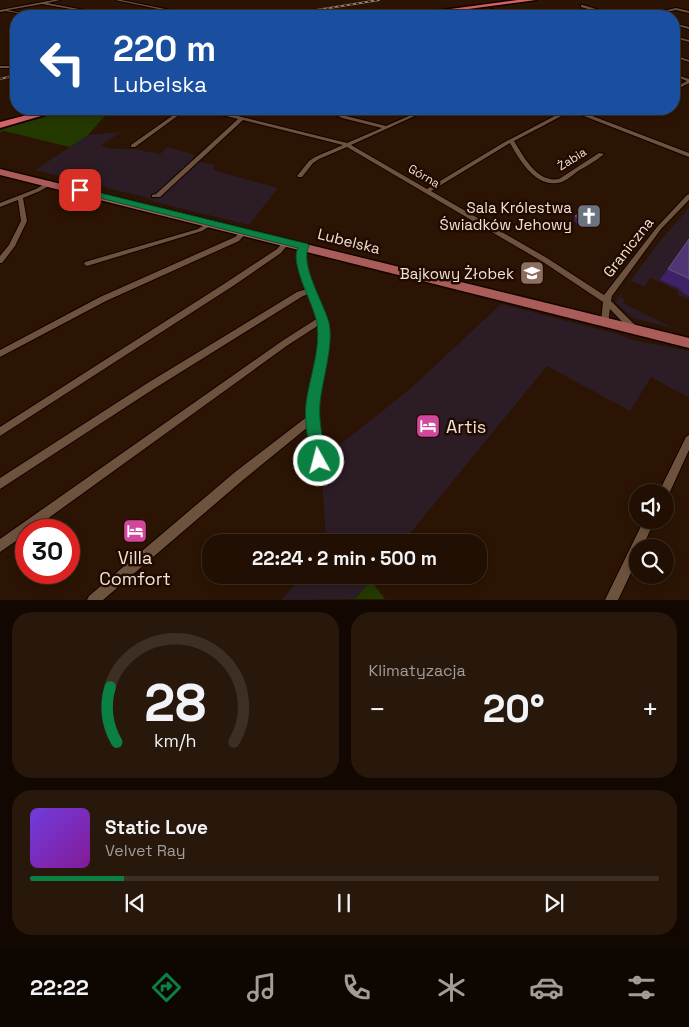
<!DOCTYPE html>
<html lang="pl">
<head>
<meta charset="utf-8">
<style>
	:root { --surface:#200f02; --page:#28180c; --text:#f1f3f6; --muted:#a29c99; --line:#3d2f24; --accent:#0b8043 }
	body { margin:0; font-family:"Space Grotesk",sans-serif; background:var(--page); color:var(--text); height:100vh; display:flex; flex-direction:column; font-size:19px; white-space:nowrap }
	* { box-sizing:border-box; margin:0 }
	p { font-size:16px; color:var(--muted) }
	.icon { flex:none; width:28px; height:28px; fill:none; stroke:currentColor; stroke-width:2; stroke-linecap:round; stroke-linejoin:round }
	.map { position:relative; height:600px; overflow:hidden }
	.drawer { display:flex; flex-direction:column; gap:12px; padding:12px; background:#120801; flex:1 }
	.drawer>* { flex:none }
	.top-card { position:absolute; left:10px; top:10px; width:670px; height:105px; border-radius:20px; box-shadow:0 2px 8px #0003,0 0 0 1px var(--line); background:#1a4fa0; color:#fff; overflow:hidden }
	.tools { position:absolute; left:629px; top:484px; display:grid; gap:10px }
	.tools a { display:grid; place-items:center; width:45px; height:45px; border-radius:50%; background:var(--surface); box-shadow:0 2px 8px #0003,0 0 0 1px var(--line); font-size:25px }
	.speed { position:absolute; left:15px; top:519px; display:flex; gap:10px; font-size:25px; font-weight:700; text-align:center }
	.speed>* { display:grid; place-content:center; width:65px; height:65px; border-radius:50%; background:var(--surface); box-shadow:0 2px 8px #0003,0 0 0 1px var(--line); line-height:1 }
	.speed .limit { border:8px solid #d22; background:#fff; color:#111 }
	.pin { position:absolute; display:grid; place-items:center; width:42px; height:42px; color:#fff; margin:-21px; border-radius:10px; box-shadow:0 2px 8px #0006 }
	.me { position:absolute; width:55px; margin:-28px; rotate:353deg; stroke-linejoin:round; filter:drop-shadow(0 0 4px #0008) }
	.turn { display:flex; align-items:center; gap:18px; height:105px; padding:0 20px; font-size:22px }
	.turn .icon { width:65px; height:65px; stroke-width:2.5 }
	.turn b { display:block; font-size:35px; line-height:42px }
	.big { font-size:38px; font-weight:700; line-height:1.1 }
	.drawer .card { flex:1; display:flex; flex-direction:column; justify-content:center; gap:8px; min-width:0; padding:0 18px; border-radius:20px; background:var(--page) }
	.drawer .dial { align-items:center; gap:0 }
	.dial svg { height:130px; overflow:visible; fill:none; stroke:var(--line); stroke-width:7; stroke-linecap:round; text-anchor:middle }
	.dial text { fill:var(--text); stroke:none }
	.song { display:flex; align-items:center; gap:15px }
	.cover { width:60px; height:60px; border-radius:8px; background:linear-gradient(135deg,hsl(260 70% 55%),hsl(290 70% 35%)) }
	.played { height:5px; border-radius:2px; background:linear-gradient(90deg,var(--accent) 15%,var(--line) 15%) }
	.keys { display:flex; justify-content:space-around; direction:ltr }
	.heat { display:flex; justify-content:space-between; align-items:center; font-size:28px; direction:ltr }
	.drawer .tiles { flex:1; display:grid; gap:12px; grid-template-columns:1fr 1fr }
	.card:last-child { grid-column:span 2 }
	.trip { position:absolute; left:202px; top:534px; width:285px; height:50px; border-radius:20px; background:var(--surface); box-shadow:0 2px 8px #0003,0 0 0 1px var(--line); font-weight:700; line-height:50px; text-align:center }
	.tab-bar { display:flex; height:80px; justify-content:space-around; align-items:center; background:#0d0601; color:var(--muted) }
	.tab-bar .icon { width:35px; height:35px }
	.tab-bar .selected { color:var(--accent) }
	.tab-bar b { font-size:22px; color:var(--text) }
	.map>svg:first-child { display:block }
</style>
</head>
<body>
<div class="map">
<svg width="689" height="600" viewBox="0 0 689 600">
	<rect width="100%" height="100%" fill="#2b1403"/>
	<!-- commercial -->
	<g fill="#2c1c26">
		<path d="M121 132 100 146 115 149H134L160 154 167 147 195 155 191 160 214 165 213 170 278 188 249 225 155 202 146 197 106 188 107 186 102 187 35 170 88 135Z"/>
		<path d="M689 208V300L677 294 678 291 650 278 644 287 631 281 620 297 625 299 623 303 669 326 689 332 633 318 616 303 617 299 660 241Z"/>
		<path d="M501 304 621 335 632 340 689 351V398L651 377 630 411 547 366 403 542H326L321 460 410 389Z"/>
		<path d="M304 575H376L355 599 281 600Z"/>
	</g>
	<!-- green -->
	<g fill="#233900">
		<path d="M72 109H111L88 135 70 147 4 131 0 132V130Z"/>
		<path d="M371 581 385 599H355Z"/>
	</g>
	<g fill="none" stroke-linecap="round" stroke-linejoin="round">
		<defs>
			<g id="street">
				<path d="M54 0H60L47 3 100 13 92 16H89L94 13 42 4 8 10 33 16 6 11 0 12V10Z"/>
				<path d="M115 0H121L170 10 168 11Z"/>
				<path d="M581 5H583L618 16H613L581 7Z"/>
				<path d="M676 8 689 11V13L676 10 646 16H641Z"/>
				<path d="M491 9 516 15 543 11 545 12 513 16 490 11Z"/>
				<path d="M674 23 689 27V29L674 25Z"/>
				<path d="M674 36 689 40V42L674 38Z"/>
				<path d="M16 43V45L13 46V44Z"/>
				<path d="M674 55 689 60V62L674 57Z"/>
				<rect x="0" y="66" width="16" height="2"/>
				<path d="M674 74 689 79V83L674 91V88L687 81 674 76Z"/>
				<path d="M182 109H187L135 147H131V145Z"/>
				<path d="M202 109H209L347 143 382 128 342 118 324 109H329L346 116 386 126 425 109H430L351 145 427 189 503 143 568 109H574L689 153V157L571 111 514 141C524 157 537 183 559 179L599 153 604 154C596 161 587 166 578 171 573 175 567 180 562 182 537 190 520 161 510 143L431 191 547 258 604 295 657 227 687 195 689 194V200L661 229 612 296 611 301 637 327 638 329 637 331H631L610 309 608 323H602L601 321 603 302 543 262 347 147 319 159 313 163 302 177H298L297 176 309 161 315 157 343 145 243 120 160 197H152V195L156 194 238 119 202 110Z"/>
				<path d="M50 181 52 182V184L40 191 23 198 27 221 15 246 2 263H0V256L9 245 21 221 18 200 0 207V203L36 189Z"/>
				<path d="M211 221 214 223 213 224 202 231 87 266 84 264 85 262 198 229Z"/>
				<path d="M245 229 248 231 239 241 106 301 0 357V350L100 297 235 237 243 230Z"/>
				<path d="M285 240H287L290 242 281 253 233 286 0 436V427L227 282 277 249Z"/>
				<path d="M302 244H306L307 246C298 273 321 294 326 318 333 346 320 377 318 406 315 428 322 451 325 474L324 478 320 479 316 478 315 474 308 427 243 480 103 600H87L89 596 235 472 308 416C309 385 322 356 319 325L288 345 32 530H26V534L0 552V539L282 341 318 318 309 294 303 296 152 390 0 489V478L146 384 297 292 307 289C300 274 294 260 302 244Z"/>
				<path d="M689 435V450L668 496 665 497V492H659L686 437Z"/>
				<path d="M644 520H655L642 548H638V558L618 600H605Z"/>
			</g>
			<path id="primary" d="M0 169 689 338V348L0 175Z"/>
			<g id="highway">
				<path d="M518 0H536L415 16H398Z"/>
				<path d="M50 109H65L0 128V122Z"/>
			</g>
		</defs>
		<!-- street casing -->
		<use href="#street" stroke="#120200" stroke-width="2"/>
		<!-- primary casing -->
		<use href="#primary" stroke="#120200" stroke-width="3"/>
		<!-- highway casing -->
		<use href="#highway" stroke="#120200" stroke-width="3"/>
		<!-- street -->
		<use href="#street" fill="#6d523e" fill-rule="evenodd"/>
		<!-- primary -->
		<use href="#primary" fill="#aa5c58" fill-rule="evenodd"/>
		<!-- highway -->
		<use href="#highway" fill="#d3626a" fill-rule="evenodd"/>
		<defs>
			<g id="rail">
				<path d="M279 16 379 0"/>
				<path d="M0 79 16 75"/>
			</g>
		</defs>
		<!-- rail casing -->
		<use href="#rail" stroke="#948072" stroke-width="2"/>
		<!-- rail -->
		<use href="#rail" stroke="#210b00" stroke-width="1" stroke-dasharray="3" stroke-linecap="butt"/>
	</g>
	<!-- wall -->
	<g fill="#3e2167">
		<path d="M601 213 599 217 593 222 585 218 577 224 574 220 575 216Z"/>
		<path d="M689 239V296L685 294 678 288 660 280Z"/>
		<path d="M526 262 541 276 539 280 524 276 525 266Z"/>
	</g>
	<!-- shaded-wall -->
	<g fill="#2e133a">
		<path d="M601 213 599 217 593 222 594 218Z"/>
		<path d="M587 214 585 218 577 224 579 220Z"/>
	</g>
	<!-- building -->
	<g fill="#513673" stroke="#6a5183">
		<path d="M589 206 601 213 594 218 587 214 579 220 575 216Z"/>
		<path d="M689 239V279L686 277 668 269Z"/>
		<path d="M526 262 542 265 541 276 525 272Z"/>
	</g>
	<!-- route -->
	<path fill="#0b8043" stroke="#07532c" d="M80 188 308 244 309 246C299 264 324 303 329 323 334 344 322 381 320 403 318 421 324 443 326 461L324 467 319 469 313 467 311 461C309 443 304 422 306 404 309 379 321 349 317 324 315 306 289 264 298 248L76 192 75 190Z"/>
	<!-- icons -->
	<defs>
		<symbol id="church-square" viewBox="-11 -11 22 22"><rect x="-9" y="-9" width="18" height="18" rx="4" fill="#6b7280" stroke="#210b00"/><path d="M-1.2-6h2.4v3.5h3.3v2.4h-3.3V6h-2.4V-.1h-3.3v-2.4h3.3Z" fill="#fff"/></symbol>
		<symbol id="school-square" viewBox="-11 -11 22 22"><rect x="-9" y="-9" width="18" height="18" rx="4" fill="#8d6e63" stroke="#210b00"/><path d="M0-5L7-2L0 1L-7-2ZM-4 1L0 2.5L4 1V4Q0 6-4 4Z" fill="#fff"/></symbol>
		<symbol id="hotel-square" viewBox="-11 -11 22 22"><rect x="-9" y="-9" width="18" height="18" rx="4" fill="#d1479c" stroke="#210b00"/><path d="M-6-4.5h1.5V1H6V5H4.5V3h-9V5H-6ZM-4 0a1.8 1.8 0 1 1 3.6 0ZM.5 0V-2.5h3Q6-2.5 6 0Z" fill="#fff"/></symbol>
	</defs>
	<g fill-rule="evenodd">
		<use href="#church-square" x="575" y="202" width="28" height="28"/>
		<use href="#school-square" x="518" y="259" width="28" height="28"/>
		<use href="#hotel-square" x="414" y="412" width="28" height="28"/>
		<use href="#hotel-square" x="121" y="517" width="28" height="28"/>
	</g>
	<g text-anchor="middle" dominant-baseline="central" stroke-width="5" stroke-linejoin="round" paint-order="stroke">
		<!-- far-street labels -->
		<g font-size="12" fill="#f2e2d6" stroke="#210b00">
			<text transform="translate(572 159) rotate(-32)">Żabia</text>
			<text transform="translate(424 176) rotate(30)">Górna</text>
		</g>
		<!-- poi labels -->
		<g font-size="15" fill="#f2e2d6" stroke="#210b00" text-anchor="end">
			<text x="572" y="207">Sala Królestwa<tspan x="572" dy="17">Świadków Jehowy</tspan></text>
			<text x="514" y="273">Bajkowy Żłobek</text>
		</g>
		<!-- street labels -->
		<g font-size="15" fill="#f2e2d6" stroke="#210b00">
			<text transform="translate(349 241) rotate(14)">Lubelska</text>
			<text transform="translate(628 247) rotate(-52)">Graniczna</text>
		</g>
		<!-- near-poi labels -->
		<g font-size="18" fill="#f2e2d6" stroke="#210b00" text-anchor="start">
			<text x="446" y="426">Artis</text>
			<text x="135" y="557" text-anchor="middle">Villa<tspan x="135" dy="21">Comfort</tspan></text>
		</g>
	</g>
</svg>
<div class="tools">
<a><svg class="icon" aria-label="sound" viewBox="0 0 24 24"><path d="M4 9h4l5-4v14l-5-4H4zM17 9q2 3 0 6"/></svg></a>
<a><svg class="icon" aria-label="search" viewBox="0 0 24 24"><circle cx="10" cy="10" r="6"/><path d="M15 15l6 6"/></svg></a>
</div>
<div class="speed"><div class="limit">30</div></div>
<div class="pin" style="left:80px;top:190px;background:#d93025"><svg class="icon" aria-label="arrive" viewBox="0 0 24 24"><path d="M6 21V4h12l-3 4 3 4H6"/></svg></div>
<svg class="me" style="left:319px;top:461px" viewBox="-20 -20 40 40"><circle r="17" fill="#0b8043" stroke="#fff" stroke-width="3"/><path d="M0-11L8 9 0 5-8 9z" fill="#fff"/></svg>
<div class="trip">22:24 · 2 min · 500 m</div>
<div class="top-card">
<div class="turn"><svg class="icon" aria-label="left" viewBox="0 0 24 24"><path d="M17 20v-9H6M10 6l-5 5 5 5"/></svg><div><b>220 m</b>Lubelska</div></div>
</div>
</div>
<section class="drawer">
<div class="tiles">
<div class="card dial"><svg viewBox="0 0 100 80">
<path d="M14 69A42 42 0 1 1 86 69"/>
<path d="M14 69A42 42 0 0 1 10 35" stroke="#0b8043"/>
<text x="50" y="56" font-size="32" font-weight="700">28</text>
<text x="50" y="72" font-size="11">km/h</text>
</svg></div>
<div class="card"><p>Klimatyzacja</p>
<div class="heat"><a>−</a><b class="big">20°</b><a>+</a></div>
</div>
<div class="card">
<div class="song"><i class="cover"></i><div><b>Static Love</b><p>Velvet Ray</p></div></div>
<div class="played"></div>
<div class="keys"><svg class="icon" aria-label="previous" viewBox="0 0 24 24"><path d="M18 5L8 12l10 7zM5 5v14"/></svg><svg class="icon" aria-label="pause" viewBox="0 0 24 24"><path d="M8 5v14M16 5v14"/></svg><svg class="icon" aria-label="next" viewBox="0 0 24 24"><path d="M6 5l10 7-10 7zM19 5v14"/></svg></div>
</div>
</div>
</section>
<nav class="tab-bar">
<b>22:22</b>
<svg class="icon selected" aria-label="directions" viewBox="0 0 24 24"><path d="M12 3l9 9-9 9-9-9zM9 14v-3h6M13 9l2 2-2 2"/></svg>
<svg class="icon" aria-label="music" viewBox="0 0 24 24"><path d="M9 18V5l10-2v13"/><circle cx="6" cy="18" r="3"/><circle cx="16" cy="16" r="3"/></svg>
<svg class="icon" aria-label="phone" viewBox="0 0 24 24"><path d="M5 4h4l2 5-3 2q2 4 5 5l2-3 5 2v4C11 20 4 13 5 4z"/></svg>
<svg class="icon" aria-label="climate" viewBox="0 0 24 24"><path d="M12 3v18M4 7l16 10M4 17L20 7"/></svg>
<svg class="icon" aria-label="car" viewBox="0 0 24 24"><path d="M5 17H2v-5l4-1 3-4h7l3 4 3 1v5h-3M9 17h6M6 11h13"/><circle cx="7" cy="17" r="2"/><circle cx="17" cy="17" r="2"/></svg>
<svg class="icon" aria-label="filters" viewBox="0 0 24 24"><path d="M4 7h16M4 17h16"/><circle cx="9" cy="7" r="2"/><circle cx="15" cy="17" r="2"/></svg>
</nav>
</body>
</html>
